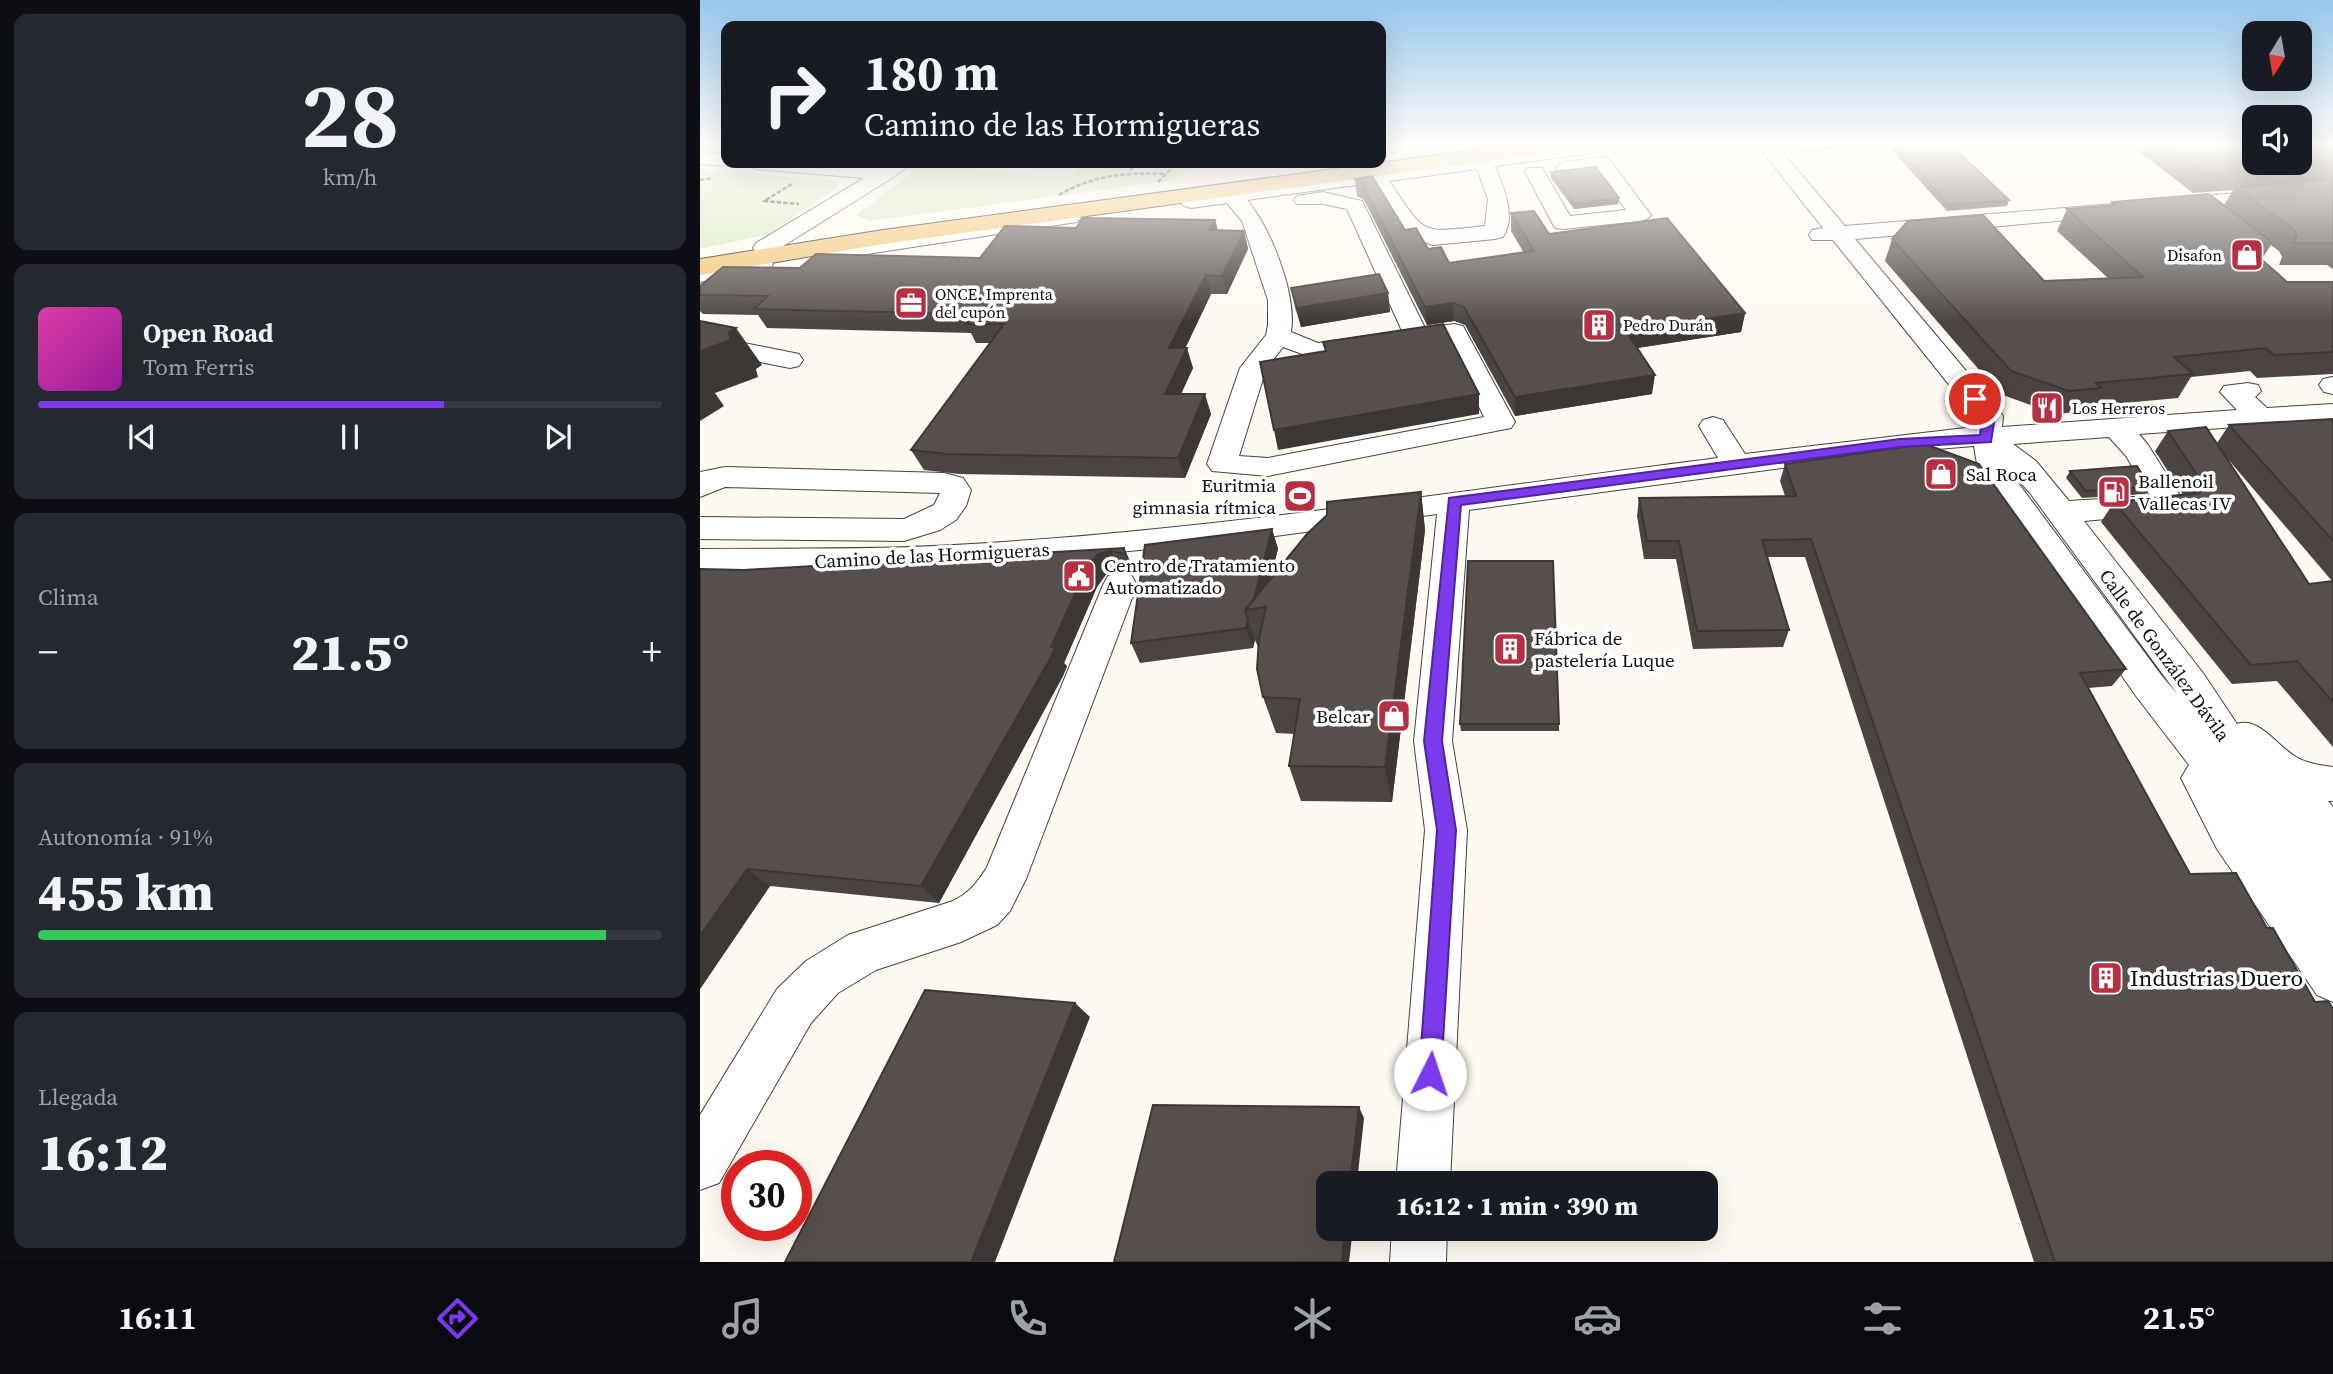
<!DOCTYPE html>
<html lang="es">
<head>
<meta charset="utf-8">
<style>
	:root { --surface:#171b24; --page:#242831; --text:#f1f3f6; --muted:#9ea1a6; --line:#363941; --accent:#7c3aed }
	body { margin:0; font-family:"Source Serif 4",serif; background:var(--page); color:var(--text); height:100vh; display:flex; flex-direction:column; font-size:26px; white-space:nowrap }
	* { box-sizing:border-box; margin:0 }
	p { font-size:23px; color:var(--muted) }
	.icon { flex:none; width:38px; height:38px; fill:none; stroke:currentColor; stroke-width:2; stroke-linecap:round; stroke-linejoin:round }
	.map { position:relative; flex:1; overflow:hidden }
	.drawer { display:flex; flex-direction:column; gap:14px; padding:14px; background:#0d0f14; width:700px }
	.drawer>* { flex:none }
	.banner { position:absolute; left:21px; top:21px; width:665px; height:147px; border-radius:14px; box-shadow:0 7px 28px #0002; background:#171b24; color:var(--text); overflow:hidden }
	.needle { width:46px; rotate:191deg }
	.buttons { position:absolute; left:1542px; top:21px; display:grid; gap:14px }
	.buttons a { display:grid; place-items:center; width:70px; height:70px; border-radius:14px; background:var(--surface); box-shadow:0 7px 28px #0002; font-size:35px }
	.speed { position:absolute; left:21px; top:1150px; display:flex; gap:14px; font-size:35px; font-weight:700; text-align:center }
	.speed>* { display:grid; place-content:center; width:91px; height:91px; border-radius:50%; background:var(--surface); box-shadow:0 7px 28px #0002; line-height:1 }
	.speed .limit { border:10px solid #d22; background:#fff; color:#111 }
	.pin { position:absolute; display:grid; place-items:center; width:60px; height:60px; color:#fff; margin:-30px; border:4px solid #fff; border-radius:50%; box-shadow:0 2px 7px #0007 }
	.me { position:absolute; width:77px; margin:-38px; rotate:4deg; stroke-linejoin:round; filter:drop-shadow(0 0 5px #0008) }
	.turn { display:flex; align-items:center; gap:24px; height:147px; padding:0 28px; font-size:32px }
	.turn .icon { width:91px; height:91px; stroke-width:2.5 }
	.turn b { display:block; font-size:49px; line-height:60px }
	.big { font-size:52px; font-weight:800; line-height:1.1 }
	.drawer .widget { flex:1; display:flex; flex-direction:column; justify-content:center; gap:10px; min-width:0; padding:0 24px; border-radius:14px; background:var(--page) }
	.drawer .dial { align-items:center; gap:0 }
	.dial b { font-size:91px; line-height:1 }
	.song { display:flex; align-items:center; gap:21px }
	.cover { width:84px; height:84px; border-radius:10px; background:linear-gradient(135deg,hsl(320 70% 55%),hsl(300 70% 35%)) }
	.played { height:7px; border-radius:4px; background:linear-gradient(90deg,var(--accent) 65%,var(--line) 65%) }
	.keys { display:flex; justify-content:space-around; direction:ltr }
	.heat { display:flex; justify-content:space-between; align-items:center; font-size:38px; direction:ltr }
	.charge { height:10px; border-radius:5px; background:linear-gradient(90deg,#34c759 91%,var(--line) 0) }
	.trip { position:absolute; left:616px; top:1171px; width:402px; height:70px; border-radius:14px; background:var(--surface); box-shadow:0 7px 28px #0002; font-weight:800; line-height:70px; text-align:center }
	.menu { display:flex; height:112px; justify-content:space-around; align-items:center; background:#090b0e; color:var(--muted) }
	.menu .icon { width:49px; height:49px }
	.menu .selected { color:var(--accent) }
	.menu b { font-size:32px; color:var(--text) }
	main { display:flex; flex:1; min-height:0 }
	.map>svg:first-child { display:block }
</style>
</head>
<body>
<main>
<section class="drawer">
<div class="widget dial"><b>28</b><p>km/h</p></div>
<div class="widget">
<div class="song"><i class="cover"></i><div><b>Open Road</b><p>Tom Ferris</p></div></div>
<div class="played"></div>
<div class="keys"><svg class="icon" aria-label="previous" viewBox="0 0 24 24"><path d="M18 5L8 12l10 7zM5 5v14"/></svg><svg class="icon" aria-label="pause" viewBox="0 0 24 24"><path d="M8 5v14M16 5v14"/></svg><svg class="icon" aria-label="next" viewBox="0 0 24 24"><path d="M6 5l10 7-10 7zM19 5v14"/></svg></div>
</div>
<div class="widget"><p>Clima</p>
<div class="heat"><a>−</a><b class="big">21.5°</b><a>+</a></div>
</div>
<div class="widget"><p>Autonomía · 91%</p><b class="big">455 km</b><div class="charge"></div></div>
<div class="widget"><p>Llegada</p><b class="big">16:12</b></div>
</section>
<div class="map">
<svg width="1633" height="1262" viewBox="0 0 1633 1262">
	<rect width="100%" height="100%" fill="#fefaf1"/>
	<!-- green -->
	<g fill="#d7e7bc">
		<path d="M388 163H493L476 180 170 221 156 215 223 165 353 176 372 175Z"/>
		<path d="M0 169 138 181 137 188 68 234 0 249Z"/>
	</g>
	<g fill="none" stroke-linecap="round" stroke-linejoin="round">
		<defs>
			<g id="minor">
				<path d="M856 146H909L900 152 795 166C803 187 817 216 803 237L795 239 733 245 705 236 671 183 547 200C571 229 597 294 591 332L618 343 702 331 647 209 623 204H597L594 200 597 196 623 192 662 201 725 328 754 324 763 326 815 422 811 428 568 476 512 471 507 464 540 368 566 335 568 325V300L542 221 527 203 491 208 484 206 481 202 484 198ZM777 169 788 199 785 226C718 233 727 236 689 181ZM746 340 784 417 568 458 539 456 566 369 583 347 616 359Z"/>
				<path d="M1058 146H1077L1145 226 1413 204 1420 206 1423 210 1420 214 1413 216 1155 239 1299 410 1303 416 1302 427 1537 410 1520 392 1524 386 1548 383 1558 385 1561 391 1555 397 1567 408 1633 404V420L1439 434 1448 445 1486 505 1482 512 1384 521 1503 673 1537 724C1559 716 1578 747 1596 757 1608 764 1620 765 1633 767V801H1628L1633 807V1002L1617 995 1517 849 1481 778 1489 765 1436 696 1283 477 1278 470 1274 446 1200 452 769 510 752 741 767 830 750 1183H696L725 830 714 741 737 514 553 539 253 568 0 573V549C85 548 170 550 254 545 510 531 764 490 1018 458L999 426 1003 420 1013 417 1023 420 1045 454 1274 427 1275 417 1133 240H1112L1109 235 1112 230 1123 228ZM1409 437 1426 456 1450 496 1369 501 1336 461 1313 444ZM1307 468 1330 493 1478 695 1462 676Z"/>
				<path d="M0 152 26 154V163H34L26 166 0 164Z"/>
				<path d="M902 157 909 159 951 215 947 219 940 221 863 229 855 228 825 172 828 168H842L870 216 926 210 897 170 865 174 855 168 865 162Z"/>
				<path d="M46 163H122L181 168 189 163H212L192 178 72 253H56L53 248 56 243 164 178 56 169Z"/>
				<path d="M1633 184V196L1473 211 1466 209 1463 205 1466 201 1473 199Z"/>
				<path d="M370 212 377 214 381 218 377 222 134 259 126 257 123 252 126 247 134 245Z"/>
				<path d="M62 257 70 259 73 264 70 269 0 282V268Z"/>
				<path d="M0 334 99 354 103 360 99 366 90 368 0 350Z"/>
				<path d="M1632 377H1633V394L1624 392 1619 385 1623 379Z"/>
				<path d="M25 467 244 473 263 478 271 490 266 506 256 520 240 530 204 541 0 539V517L204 519 234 505 240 493 25 487 0 497V472Z"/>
				<path d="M420 573 432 576 437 585 326 879 310 911 297 925 261 942 176 970 138 993 111 1023 19 1183 0 1190V1115L77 989 106 961 148 935 253 901C269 893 278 882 287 867L403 585 408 576Z"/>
				<path d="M692 1228H747L746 1262H690Z"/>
			</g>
			<path id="major" d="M804 146H863L853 152 183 244 0 275V259L183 230Z"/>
		</defs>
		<!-- minor casing -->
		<use href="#minor" stroke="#424242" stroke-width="2"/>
		<!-- major casing -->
		<use href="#major" stroke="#202020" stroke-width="2"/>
		<!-- path -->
		<g stroke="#313131" stroke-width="2.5" stroke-dasharray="4.5 2" stroke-linecap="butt">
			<path d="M430 170 438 163"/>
			<path d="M0 180 13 178"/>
			<path d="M458 182 477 163"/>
			<path d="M92 184 64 201 99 204"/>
			<path d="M359 195C393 175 427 172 466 174"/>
		</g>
		<!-- minor -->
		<use href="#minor" fill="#fff" fill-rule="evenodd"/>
		<!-- major -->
		<use href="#major" fill="#f0c570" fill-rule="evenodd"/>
	</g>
	<!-- wall -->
	<g fill="#4b4441" fill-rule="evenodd">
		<path d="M0 146H25L20 149Z"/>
		<path d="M1096 146H1137L1136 150 1101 152Z"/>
		<path d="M1188 146H1252L1309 200 1307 206 1247 211Z"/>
		<path d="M1432 146H1633V269L1627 265H1579L1582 257 1579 251 1571 245 1562 259 1587 282H1633V374L1557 378 1550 371 1491 377 1478 398 1391 406 1388 411 1356 414 1300 394 1185 261 1192 239 1344 281 1408 278 1357 231 1367 209 1411 205 1412 202 1524 205 1533 190 1493 193Z"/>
		<path d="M851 172 919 198 918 204 874 209 851 178Z"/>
		<path d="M672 176 705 230 728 249 749 263 824 253 811 231V213L849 234 1045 313 1041 332 937 348 952 394 815 416 765 325 754 321 727 325 664 200 657 196 655 179Z"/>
		<path d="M515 220 518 231H544L548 249 527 294H511L485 348 493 368 481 394 511 414 485 478 259 474 224 470 211 450 290 343H276L271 333 67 328 58 315 3 314 0 311V286L100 268 280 258 376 228Z"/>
		<path d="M591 288 688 293 690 312 601 327 595 307Z"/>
		<path d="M1633 419V747L1577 681 1532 684 1401 522 1414 502 1483 495 1455 451 1468 431 1517 443 1529 425ZM1527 458 1632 581 1609 584Z"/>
		<path d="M1085 464 1426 669 1412 686 1388 688 1633 1262H1334L1105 557H1068L1089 630 1083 647 993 649 976 559H944L937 516 939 498 1085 496 1080 481Z"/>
		<path d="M1370 471 1450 487 1446 494 1382 498 1366 478Z"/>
		<path d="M721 492 725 530 692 802 601 801 589 766 594 734 576 733 563 697 558 647 555 640 553 648 440 663 431 643 572 529 578 549 570 579Z"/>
		<path d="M424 548 433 568 434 574 421 570 407 573 397 587 364 663 367 666 363 676 239 903 70 886 0 989 44 570Z"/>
		<path d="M760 724H859V731H761Z"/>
	</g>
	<!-- shaded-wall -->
	<g fill="#3d3735">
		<path d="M919 198 918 204 874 209V203Z"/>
		<path d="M515 220 520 238 509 230Z"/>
		<path d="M544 231 548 249 527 294 522 276Z"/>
		<path d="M506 275 511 294 476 368 469 348Z"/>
		<path d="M688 293 690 312 601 327 597 308Z"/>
		<path d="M753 303 754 321 727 325 725 307Z"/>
		<path d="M1045 313 1041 332 924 350 926 331Z"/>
		<path d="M36 328 62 365 56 369 58 377 15 393 24 406 0 421V351Z"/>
		<path d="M487 348 493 368 472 413 465 394Z"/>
		<path d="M955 375 952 394 815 416V397Z"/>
		<path d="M505 394 511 414 485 478 478 458Z"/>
		<path d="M779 394V414L578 450 574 430Z"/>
		<path d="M721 492 725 530 692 802 685 767Z"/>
		<path d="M572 529 578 549 563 607 551 609Z"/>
		<path d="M424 548 433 568 434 574 425 554Z"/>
		<path d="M411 551 421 570 407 573 397 587 364 663 367 666 363 676 239 903 221 886 351 647 387 567 398 554Z"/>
		<path d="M548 620 555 640 553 648 546 628Z"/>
		<path d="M47 869 70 886 0 989V936Z"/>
		<path d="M375 1003 390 1017 295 1262H271Z"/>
		<path d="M659 1107 664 1118 657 1183H650Z"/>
		<path d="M645 1228H653L649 1262H642Z"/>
	</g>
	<!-- building -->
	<g fill="#574f4c" stroke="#3d3735" stroke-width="2">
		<path d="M1195 146H1252L1309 200 1249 205Z"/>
		<path d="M1469 146H1554V163H1600V146H1633V163L1504 173Z"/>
		<path d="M896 167 919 198 874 203 851 172Z"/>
		<path d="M672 176 705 230 716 228 728 249 741 247 749 263 834 251 811 213 834 211 849 234 967 218 1045 313 926 331 955 375 815 397 764 307 753 303 725 307 662 183 655 179Z"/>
		<path d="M1633 179V243H1593L1597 235 1593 229 1535 187Z"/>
		<path d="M1509 194 1573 243 1544 244 1587 282H1633V352L1574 355 1566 348 1474 357 1493 374 1396 383 1401 388 1369 391 1311 371 1192 239 1208 221 1283 215 1344 281 1443 277 1367 209 1415 205 1412 202Z"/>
		<path d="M383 218 515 220 509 230 544 231 522 276 506 275 469 348H487L465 394H505L478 458 247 454 211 450 304 324H266L274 314 54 309 68 296 0 295V286L23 267 100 268 116 254 280 258 305 226 376 228Z"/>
		<path d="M679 274 688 293 597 308 591 288Z"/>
		<path d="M0 321 36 328 29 332 31 340 0 351Z"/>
		<path d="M743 324 779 394 574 430 560 362 626 351 623 342Z"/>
		<path d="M1633 419V541L1529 425Z"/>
		<path d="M1506 427 1609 584 1633 581V702L1597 661 1551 665 1414 502 1499 493 1503 484 1468 431Z"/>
		<path d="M1225 444 1279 464 1426 669 1380 673 1490 874 1536 873 1567 928H1573L1615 1002 1628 1001 1633 1009V1262H1355L1111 539 1062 540 1089 630 997 631 979 541H947L939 498 1096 496 1085 464Z"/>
		<path d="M1437 466 1450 487 1386 491 1370 471Z"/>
		<path d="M721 492 685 767 589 766 600 699 563 697 557 669 559 638 566 607 545 610 607 534 627 515V502Z"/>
		<path d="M572 529 554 599 545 610 548 620 546 628 431 643 445 545Z"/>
		<path d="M424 548 425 554 411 551 398 554 387 567 351 647H355L351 657 221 886 47 869 0 936V569L44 570Z"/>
		<path d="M768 561H853L859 724H760Z"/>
		<path d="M225 990 375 1003 271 1262H85Z"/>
		<path d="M453 1105 659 1107 650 1183H628V1228H645L642 1262H414Z"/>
	</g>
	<!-- sky -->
	<linearGradient id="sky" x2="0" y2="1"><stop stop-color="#95c6ec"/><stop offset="0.45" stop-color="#fffdf9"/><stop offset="1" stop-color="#fffdf9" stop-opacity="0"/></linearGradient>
	<rect width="1633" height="323" fill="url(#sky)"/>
	<!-- route -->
	<path fill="#7c3aed" stroke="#51269a" stroke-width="2" d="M1275 396 1280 397 1295 416 1291 442 1200 447 761 505 742 741 756 830 741 1074 738 1083 730 1086 722 1083 719 1074 737 830 724 741 749 498 1200 439 1280 435 1282 416 1269 399Z"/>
	<!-- icons -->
	<defs>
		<symbol id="shop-square" viewBox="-11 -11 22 22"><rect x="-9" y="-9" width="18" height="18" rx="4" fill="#b72f42" stroke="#fff"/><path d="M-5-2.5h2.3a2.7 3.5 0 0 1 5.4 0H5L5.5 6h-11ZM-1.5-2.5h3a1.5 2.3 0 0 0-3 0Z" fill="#fff"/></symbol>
		<symbol id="office-square" viewBox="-11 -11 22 22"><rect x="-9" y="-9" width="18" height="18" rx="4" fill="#b72f42" stroke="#fff"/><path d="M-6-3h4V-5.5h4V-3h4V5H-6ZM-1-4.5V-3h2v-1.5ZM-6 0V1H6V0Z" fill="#fff"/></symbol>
		<symbol id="building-square" viewBox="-11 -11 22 22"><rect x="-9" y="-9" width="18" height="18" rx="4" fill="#b72f42" stroke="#fff"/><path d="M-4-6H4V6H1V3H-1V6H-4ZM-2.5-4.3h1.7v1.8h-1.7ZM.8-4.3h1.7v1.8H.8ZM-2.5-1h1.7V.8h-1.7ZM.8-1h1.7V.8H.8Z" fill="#fff"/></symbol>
		<symbol id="restaurant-square" viewBox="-11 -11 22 22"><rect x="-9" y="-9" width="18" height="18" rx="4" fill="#b72f42" stroke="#fff"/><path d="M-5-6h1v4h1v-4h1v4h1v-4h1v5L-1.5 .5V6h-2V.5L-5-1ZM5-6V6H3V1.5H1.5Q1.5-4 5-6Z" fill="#fff"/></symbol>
		<symbol id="fuel-square" viewBox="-11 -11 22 22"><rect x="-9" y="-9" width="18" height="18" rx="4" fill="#b72f42" stroke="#fff"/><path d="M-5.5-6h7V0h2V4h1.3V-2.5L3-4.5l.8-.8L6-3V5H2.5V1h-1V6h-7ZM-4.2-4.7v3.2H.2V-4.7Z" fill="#fff"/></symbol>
		<symbol id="stadium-square" viewBox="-11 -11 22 22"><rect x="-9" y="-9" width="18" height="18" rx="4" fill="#b72f42" stroke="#fff"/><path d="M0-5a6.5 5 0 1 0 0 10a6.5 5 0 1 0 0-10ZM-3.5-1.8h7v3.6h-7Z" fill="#fff"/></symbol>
		<symbol id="civic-square" viewBox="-11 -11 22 22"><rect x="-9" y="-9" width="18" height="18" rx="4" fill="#b72f42" stroke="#fff"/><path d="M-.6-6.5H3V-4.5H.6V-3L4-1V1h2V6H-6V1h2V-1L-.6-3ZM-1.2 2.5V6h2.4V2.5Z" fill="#fff"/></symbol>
	</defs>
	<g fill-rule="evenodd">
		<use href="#shop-square" x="1528" y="236" width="38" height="38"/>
		<use href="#office-square" x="192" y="284" width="38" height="38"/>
		<use href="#building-square" x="880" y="306" width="38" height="38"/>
		<use href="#restaurant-square" x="1328" y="389" width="38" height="38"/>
		<use href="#shop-square" x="1222" y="455" width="38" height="38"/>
		<use href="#fuel-square" x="1395" y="473" width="38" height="38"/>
		<use href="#stadium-square" x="581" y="477" width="38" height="38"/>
		<use href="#civic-square" x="360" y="557" width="38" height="38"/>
		<use href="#building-square" x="791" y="630" width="38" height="38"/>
		<use href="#shop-square" x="675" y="697" width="38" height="38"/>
		<use href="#building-square" x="1387" y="959" width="38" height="38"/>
	</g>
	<g text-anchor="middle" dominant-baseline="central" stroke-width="7" stroke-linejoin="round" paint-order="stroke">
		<!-- far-poi labels -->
		<g font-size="16" fill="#0f0f0f" stroke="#fff" text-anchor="start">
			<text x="1522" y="255" text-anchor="end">Disafon</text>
			<text x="235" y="294">ONCE. Imprenta<tspan x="235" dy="18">del cupón</tspan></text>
			<text x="923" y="325">Pedro Durán</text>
			<text x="1372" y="408">Los Herreros</text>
		</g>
		<!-- poi labels -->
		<g font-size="19" fill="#0f0f0f" stroke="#fff" text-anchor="start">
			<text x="1266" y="474">Sal Roca</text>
			<text x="1438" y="481">Ballenoil<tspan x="1438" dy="22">Vallecas IV</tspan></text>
			<text x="576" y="485" text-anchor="end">Euritmia<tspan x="576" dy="22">gimnasia rítmica</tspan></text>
			<text x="404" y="565">Centro de Tratamiento<tspan x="404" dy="22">Automatizado</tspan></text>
			<text x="834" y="638">Fábrica de<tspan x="834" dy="22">pastelería Luque</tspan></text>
			<text x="670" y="716" text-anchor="end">Belcar</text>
		</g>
		<!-- street labels -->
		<g font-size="19" fill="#0f0f0f" stroke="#fff">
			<text transform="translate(232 555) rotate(-3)">Camino de las Hormigueras</text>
			<text transform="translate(1465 655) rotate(54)">Calle de González Dávila</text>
		</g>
		<!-- near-poi labels -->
		<g font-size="23" fill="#0f0f0f" stroke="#fff" text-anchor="start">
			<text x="1430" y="978">Industrias Duero</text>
		</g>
	</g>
</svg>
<div class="buttons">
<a><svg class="needle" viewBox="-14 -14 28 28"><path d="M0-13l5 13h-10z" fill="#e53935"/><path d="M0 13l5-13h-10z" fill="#9ea1a6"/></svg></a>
<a><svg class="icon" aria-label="sound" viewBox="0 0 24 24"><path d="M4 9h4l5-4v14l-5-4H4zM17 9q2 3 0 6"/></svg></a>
</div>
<div class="speed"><div class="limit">30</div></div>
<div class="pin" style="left:1275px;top:399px;background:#d93025"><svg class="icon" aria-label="arrive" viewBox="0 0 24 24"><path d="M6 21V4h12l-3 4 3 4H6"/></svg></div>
<svg class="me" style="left:730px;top:1074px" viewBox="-20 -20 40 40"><circle r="19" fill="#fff"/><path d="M0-13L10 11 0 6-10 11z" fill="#7c3aed"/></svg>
<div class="trip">16:12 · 1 min · 390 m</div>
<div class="banner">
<div class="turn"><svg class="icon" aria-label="right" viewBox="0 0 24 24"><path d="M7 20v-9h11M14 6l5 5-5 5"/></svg><div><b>180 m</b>Camino de las Hormigueras</div></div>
</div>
</div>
</main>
<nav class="menu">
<b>16:11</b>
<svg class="icon selected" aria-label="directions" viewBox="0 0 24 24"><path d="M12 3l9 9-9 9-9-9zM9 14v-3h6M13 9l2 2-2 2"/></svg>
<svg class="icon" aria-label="music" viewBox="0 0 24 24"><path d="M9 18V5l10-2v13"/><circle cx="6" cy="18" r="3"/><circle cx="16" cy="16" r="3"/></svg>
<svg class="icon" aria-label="phone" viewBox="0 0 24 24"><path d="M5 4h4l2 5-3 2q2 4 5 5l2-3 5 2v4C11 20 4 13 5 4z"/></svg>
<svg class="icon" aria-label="climate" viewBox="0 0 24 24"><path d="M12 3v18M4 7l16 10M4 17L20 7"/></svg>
<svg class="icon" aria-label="car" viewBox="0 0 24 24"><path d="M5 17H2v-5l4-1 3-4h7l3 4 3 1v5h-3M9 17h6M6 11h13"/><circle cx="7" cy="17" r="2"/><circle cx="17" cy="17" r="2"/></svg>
<svg class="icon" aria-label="filters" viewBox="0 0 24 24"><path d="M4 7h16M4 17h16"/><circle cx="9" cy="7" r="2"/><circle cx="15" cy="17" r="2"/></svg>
<b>21.5°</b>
</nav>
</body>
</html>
